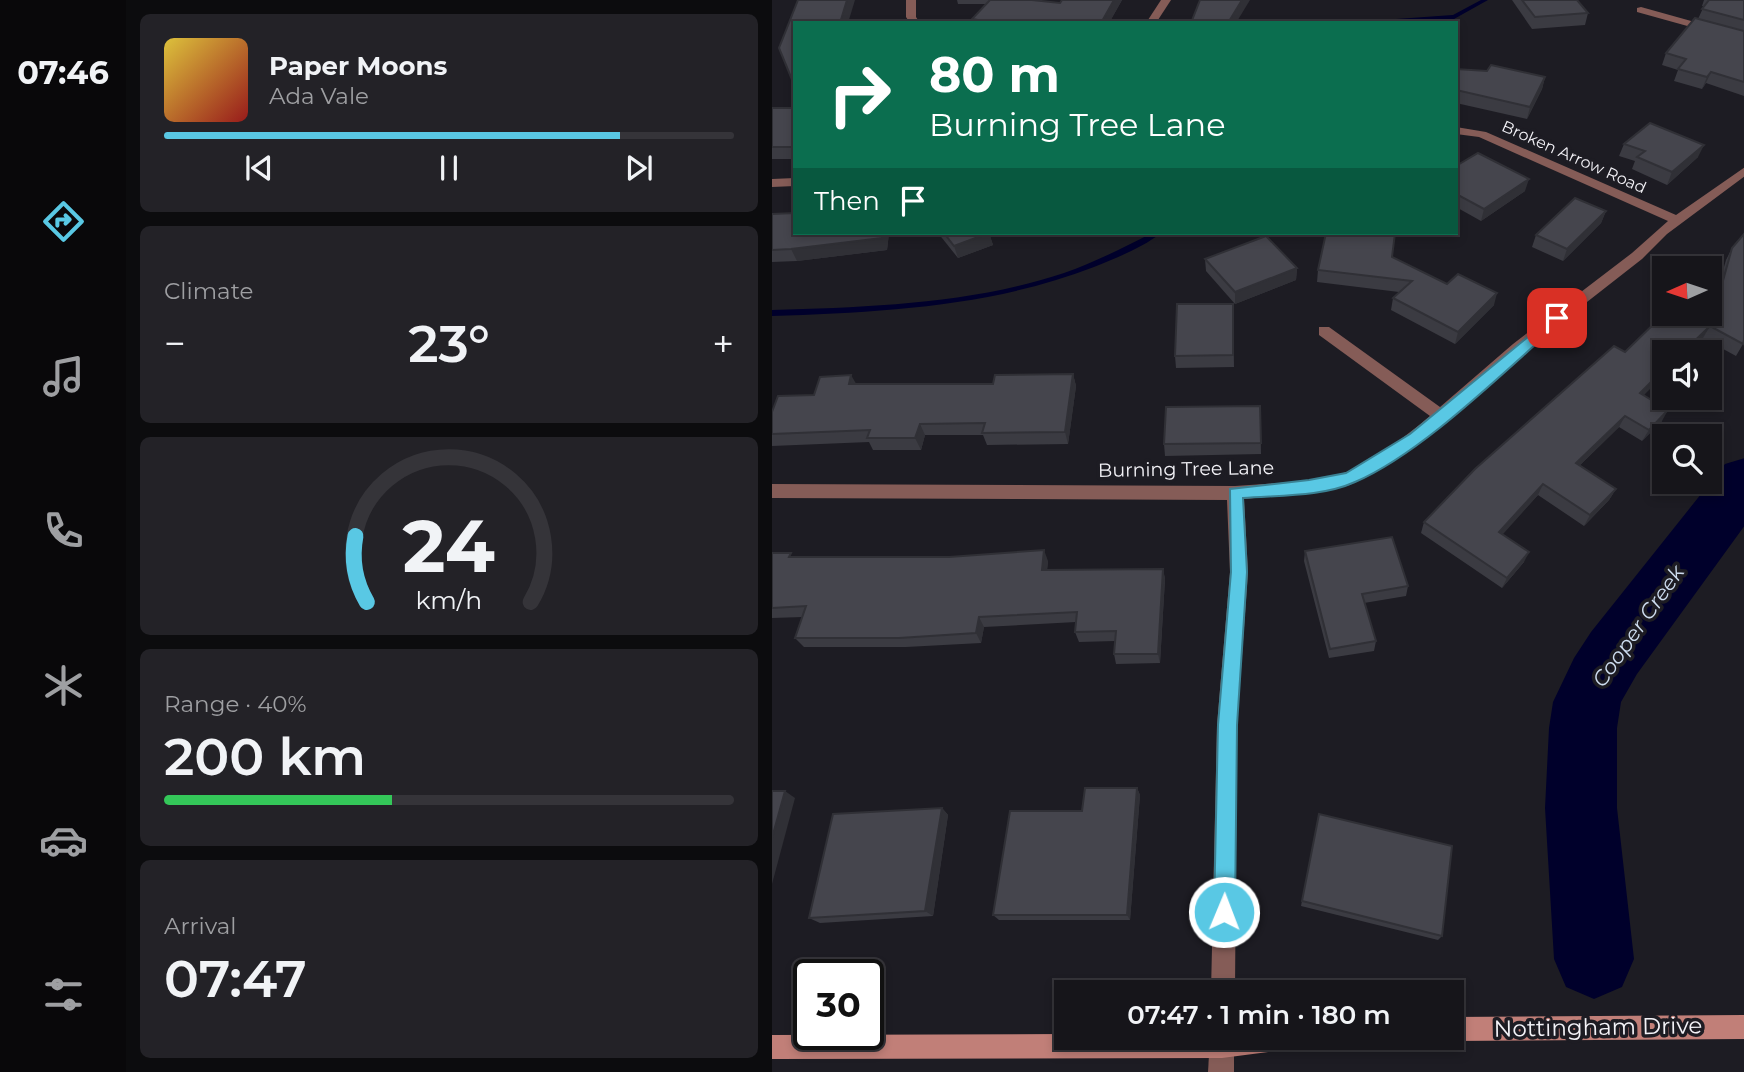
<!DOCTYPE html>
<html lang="en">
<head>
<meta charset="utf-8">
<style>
	:root { --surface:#16151a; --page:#232227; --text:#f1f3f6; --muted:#9e9fa2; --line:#353439; --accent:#59c8e4 }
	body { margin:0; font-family:Montserrat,sans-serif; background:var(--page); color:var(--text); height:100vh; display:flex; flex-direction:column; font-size:26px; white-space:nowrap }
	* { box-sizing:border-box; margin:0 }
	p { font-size:23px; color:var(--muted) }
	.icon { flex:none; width:38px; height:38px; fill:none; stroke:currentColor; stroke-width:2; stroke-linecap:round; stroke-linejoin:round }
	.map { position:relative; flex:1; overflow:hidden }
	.drawer { display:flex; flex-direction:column; gap:14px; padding:14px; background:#0c0c0e; width:646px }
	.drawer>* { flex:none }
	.hud { position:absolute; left:21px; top:21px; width:665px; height:214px; border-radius:0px; box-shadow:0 4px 10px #0003,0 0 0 2px var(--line); background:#0b6e4f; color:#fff; overflow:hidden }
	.needle { width:46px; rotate:267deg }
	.tools { position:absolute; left:880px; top:256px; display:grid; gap:14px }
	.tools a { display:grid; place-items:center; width:70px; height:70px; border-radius:0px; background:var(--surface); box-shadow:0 4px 10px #0003,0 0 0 2px var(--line); font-size:35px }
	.speed { position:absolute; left:21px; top:959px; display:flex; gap:14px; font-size:35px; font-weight:700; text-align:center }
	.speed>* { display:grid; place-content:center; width:91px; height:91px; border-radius:50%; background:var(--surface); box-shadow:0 4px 10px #0003,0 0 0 2px var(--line); line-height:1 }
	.speed .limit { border:4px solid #111; border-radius:10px; background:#fff; color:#111 }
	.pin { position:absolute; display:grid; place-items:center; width:60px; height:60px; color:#fff; margin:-30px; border-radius:14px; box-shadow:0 4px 10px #0006 }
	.me { position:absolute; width:77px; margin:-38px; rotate:1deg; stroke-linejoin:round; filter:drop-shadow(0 0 5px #0008) }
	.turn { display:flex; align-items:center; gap:24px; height:147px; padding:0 21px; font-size:32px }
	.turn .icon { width:91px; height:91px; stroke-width:2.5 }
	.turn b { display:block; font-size:49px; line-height:60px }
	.then { display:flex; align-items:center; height:66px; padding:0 21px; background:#0003; gap:14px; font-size:26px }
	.big { font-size:52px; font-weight:600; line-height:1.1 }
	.drawer .card { flex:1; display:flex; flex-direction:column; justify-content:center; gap:10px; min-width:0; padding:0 24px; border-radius:10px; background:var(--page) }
	.drawer .dial { align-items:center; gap:0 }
	.dial svg { height:182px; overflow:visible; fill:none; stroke:var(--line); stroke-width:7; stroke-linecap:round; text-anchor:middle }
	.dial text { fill:var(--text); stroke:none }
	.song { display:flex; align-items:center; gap:21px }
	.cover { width:84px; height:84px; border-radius:10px; background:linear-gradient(135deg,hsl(50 70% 55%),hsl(0 70% 35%)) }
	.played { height:7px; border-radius:4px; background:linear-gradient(90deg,var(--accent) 80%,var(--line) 80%) }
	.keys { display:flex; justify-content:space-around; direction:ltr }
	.heat { display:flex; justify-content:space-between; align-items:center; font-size:38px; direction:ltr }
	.charge { height:10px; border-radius:5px; background:linear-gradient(90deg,#34c759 40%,var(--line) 0) }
	.trip { position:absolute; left:282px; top:980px; width:410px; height:70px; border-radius:0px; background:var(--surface); box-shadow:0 4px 10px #0003,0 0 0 2px var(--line); font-weight:600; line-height:70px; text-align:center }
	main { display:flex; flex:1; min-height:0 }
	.menu { display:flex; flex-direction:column; width:126px; justify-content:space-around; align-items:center; background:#09080a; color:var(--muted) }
	.menu .icon { width:49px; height:49px }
	.menu .selected { color:var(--accent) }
	.menu b { font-size:32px; color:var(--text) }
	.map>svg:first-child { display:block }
</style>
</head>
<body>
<main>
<nav class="menu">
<b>07:46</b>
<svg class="icon selected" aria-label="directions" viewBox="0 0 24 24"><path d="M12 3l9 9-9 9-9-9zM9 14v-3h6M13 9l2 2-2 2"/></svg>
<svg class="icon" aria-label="music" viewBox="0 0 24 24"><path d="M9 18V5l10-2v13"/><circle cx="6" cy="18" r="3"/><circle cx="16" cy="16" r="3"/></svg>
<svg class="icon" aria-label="phone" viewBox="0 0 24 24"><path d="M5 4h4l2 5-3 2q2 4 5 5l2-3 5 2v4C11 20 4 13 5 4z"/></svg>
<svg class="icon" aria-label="climate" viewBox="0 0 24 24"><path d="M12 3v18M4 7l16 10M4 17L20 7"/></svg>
<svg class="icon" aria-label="car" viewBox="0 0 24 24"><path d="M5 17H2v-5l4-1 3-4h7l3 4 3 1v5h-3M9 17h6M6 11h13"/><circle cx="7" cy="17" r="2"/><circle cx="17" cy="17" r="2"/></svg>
<svg class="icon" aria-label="filters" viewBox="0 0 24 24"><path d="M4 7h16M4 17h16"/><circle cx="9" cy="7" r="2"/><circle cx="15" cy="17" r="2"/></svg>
</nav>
<section class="drawer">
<div class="card">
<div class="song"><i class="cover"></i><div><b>Paper Moons</b><p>Ada Vale</p></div></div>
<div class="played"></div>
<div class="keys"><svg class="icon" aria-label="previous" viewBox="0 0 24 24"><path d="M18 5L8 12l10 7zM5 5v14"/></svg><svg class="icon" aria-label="pause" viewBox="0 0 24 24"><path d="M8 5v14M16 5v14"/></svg><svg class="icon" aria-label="next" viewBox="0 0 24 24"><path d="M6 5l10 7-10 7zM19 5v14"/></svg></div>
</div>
<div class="card"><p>Climate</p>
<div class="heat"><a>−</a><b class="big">23°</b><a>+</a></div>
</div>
<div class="card dial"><svg viewBox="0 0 100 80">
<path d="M14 69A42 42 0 1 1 86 69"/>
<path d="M14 69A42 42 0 0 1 9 40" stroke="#59c8e4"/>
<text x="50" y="56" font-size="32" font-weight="700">24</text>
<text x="50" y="72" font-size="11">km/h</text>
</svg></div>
<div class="card"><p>Range · 40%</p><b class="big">200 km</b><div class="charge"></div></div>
<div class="card"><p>Arrival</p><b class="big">07:47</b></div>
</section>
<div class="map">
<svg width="973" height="1072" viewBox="0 0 973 1072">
	<rect width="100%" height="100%" fill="#1d1c23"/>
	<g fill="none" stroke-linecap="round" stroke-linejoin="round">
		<!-- stream -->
		<g fill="#00002b" fill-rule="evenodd">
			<path d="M709 0H716L682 19 624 23H593L596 21 681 15Z"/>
			<path d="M380 233H389C370 248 344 258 322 267 219 307 109 312 0 316V310C98 307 198 304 292 273 323 262 351 248 380 233Z"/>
		</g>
		<!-- river -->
		<path fill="#00002b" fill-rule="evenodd" d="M973 458V525L865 674 849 702 845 728V808L862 959 850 987 822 999 794 987 782 959 773 808 777 728 781 702 802 658 819 632 953 464Z"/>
		<!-- street -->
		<g fill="#855c57" fill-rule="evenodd">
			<path d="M134 0H144V17L148 23H138L134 17Z"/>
			<path d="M389 0H399L384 23H374Z"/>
			<path d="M869 7 973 36V42L865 12V8Z"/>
			<path d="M684 127 714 132 904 215 973 167V176L895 234 870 259 751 352 649 442 578 485 537 493 472 499 476 572 465 725 463 992H439L445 725 458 572 455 500 0 498V484L463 486C499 483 537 483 571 473 596 466 638 433 658 416L547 335V327H557L668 407 741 344 860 253 896 221 707 137 684 134Z"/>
			<path d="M23 178V186L0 187V179Z"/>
			<path d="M438 1038H462V1072H436Z"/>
		</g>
		<!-- secondary -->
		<g fill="#c17f78" fill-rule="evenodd">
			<path d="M973 1015V1039L679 1041 671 1038H679V1017Z"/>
			<path d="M294 1034V1038H524L521 1047 512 1050 450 1058 0 1059V1035Z"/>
		</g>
	</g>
	<!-- wall -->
	<g fill="#3b3b42">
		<path d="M185 0H260L288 3 350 0 337 23H201L200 19 215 4H186Z"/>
		<path d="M740 0H805L816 13 813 25 760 29Z"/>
		<path d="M930 0H972V96L934 83 930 89 902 81 906 70 890 65 894 53 926 19 932 6H930L932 0Z"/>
		<path d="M684 69 773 77 770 89 755 119 684 103Z"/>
		<rect x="0" y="108" width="23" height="51"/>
		<path d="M852 144 926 157 895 185 860 169 863 161 847 156Z"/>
		<path d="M684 166 753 191 709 221 684 207Z"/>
		<path d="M834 211 829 223 791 261 760 247 764 235Z"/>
		<path d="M0 214 23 233H117L115 250 25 261 0 262Z"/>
		<path d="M166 233H217L221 245 186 258Z"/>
		<path d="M960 248 971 344 964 356 931 338 917 352H892L872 395 890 421 870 441 847 427 807 466 844 489 837 500 812 526 766 495 730 534 752 562 730 588 649 533 652 522 853 352 941 305 954 260Z"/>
		<path d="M620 257 675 284 722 305 683 344 619 310 621 298 627 292 545 282 546 270Z"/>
		<path d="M433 259 525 268 524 280 463 304 434 271Z"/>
		<path d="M461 304 462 367 404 368 403 356Z"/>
		<path d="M301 374 304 386 296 444 215 445 211 435H153L149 450H101L97 442 0 446V412L42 395 84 384H221Z"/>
		<path d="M488 406 489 454 393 456 392 444Z"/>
		<path d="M533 551 636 586 634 596 592 603 604 641 602 651 557 658 532 561Z"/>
		<path d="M0 553 22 557 276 561 275 570 391 569 393 579 388 663 344 664 342 654 343 641 307 642 303 632 304 622 212 627 209 643 134 647H32L23 638 31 617 0 618Z"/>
		<path d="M365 788 368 795 358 920H227L221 915 310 811Z"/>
		<path d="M170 808 176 815 161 916 48 923 37 918Z"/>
		<path d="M547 814 670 936 666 940 529 906Z"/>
	</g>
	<!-- shaded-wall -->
	<g fill="#303036">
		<path d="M75 0H83L76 23H68Z"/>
		<path d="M342 0H350L337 23H329Z"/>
		<path d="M470 0H478L464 23H456Z"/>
		<path d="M939 72 934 83 930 89 935 77Z"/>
		<path d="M773 77 770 89 755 119 758 107Z"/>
		<path d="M932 145 926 157 895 185 900 172Z"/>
		<path d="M757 179 753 191 709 221 712 209Z"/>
		<path d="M834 211 829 223 791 261 795 249Z"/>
		<path d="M110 233H117L115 250 25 261 19 249Z"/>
		<path d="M217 233 221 245 186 258 182 246Z"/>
		<path d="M525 268 524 280 463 304V292Z"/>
		<path d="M725 293 722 305 683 344 686 332Z"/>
		<path d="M938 326 931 338 917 352H911Z"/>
		<path d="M892 369V375L862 405 868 393Z"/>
		<path d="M301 374 304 386 296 444 293 432Z"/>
		<path d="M79 375 86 387 77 384Z"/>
		<path d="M896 410 890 421 870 441 877 430Z"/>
		<path d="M853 416 847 427 798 475 804 463Z"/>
		<path d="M148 424 153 435 149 450 143 438Z"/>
		<path d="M771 484 766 495 723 543 727 532Z"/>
		<path d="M844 489 837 500 812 526 818 515Z"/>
		<path d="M272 550 276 561 274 581 270 570Z"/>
		<path d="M757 552 752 562 730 588 735 578Z"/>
		<path d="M391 569 393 579 388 663 386 654Z"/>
		<path d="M207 617 212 627 209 643 204 633Z"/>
		<path d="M365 788 368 795 358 920 355 915Z"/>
		<path d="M13 791 23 798 0 884V838Z"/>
		<path d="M170 808 176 815 161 916 153 911Z"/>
	</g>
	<!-- building -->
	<g fill="#45454d" stroke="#303036" stroke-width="2">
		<path d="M26 0H75L68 23H23V87L7 48Z"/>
		<path d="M218 0H260L288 3 290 0H342L329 23H223L200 19Z"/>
		<path d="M428 0H470L456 23H419Z"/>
		<path d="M750 0H805L816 13 763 17Z"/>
		<path d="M937 0H972V20L930 9Z"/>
		<path d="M923 18 972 31V82L939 72 935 77 906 69 914 59 894 53Z"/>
		<path d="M719 65 773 77 758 107 684 90V69L715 71Z"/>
		<rect x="0" y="108" width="23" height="39"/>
		<path d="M878 123 932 145 900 172 865 157 873 151 852 144Z"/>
		<path d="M706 153 757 179 712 209 684 194V166Z"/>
		<path d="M803 198 834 211 795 249 764 235Z"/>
		<path d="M23 213V233H110V238L19 249 0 250V214Z"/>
		<path d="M172 233H217L182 246Z"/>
		<path d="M554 233H623L620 257 675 284 686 274 725 293 686 332 621 298 640 281 546 270Z"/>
		<path d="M972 234V340L971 344 938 326 911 352H892V369L868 393 896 410 877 430 853 416 804 463 844 489 818 515 771 484 727 532 757 552 735 578 652 522 703 469 842 346 853 352 893 313H938V304L944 306 960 248Z"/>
		<path d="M494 236 525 268 463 292 433 259Z"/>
		<path d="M405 304H461V355L403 356Z"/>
		<path d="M301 374 293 432 210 433 213 423 148 424 143 438H95L98 430 0 434V412L6 396 42 395 48 377 79 375 77 384H221L223 375Z"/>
		<path d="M488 406 489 443 392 444 394 407Z"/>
		<path d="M620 537 636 586 590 594 604 641 558 649 533 551Z"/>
		<path d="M272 550 270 570 391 569 386 654H342L344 631 303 632 305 612 207 617 204 633 127 638H23L34 606 0 608V553H19L17 557H177Z"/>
		<path d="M313 788H365L355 915H221L238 811H310Z"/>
		<path d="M0 791H13L0 838Z"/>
		<path d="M170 808 153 911 37 918 61 814Z"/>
		<path d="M547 814 680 846 670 936 530 901Z"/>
	</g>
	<!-- route -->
	<path fill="#59c8e4" stroke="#3a8294" stroke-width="2" d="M785 313 792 318 790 321C732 371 652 452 583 482 550 497 507 495 471 498L475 572 465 725 463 912 460 919 452 923 445 919 442 912 446 725 459 572 458 489 537 480 574 473 638 434Z"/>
	<g text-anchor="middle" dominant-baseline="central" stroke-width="7" stroke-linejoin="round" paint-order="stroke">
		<!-- far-street labels -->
		<g font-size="16" fill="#f3f2f7" stroke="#1d1c23">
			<text transform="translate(802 157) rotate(24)">Broken Arrow Road</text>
		</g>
		<!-- street labels -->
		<g font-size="19" fill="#f3f2f7" stroke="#1d1c23">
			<text transform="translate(414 469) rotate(-1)">Burning Tree Lane</text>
		</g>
		<!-- water labels -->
		<g font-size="21" font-style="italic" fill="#cddcef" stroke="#1d1c23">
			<text transform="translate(866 626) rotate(-55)">Cooper Creek</text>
		</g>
		<!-- near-street labels -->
		<g font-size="23" fill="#f3f2f7" stroke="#1d1c23">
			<text transform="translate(826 1027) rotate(-1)">Nottingham Drive</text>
		</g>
	</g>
</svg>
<div class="tools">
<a><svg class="needle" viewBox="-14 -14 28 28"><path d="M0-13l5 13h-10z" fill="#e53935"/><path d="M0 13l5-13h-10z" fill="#9e9fa2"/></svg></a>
<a><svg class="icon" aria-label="sound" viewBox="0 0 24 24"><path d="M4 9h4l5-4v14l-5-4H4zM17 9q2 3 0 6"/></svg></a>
<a><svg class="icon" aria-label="search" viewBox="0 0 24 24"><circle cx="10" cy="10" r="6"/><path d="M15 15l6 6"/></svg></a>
</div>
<div class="speed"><div class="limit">30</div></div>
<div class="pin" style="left:785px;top:318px;background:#d93025"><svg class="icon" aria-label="arrive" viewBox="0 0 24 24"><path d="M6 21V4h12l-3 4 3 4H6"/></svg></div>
<svg class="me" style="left:452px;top:912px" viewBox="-20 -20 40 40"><circle r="17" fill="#59c8e4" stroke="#fff" stroke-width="3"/><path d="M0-11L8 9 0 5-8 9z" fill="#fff"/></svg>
<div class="trip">07:47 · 1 min · 180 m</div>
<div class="hud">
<div class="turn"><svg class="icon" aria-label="right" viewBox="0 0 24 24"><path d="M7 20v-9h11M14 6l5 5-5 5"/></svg><div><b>80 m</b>Burning Tree Lane</div></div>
<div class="then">Then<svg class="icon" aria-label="arrive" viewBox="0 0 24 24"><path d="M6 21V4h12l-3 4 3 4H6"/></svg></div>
</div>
</div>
</main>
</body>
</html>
